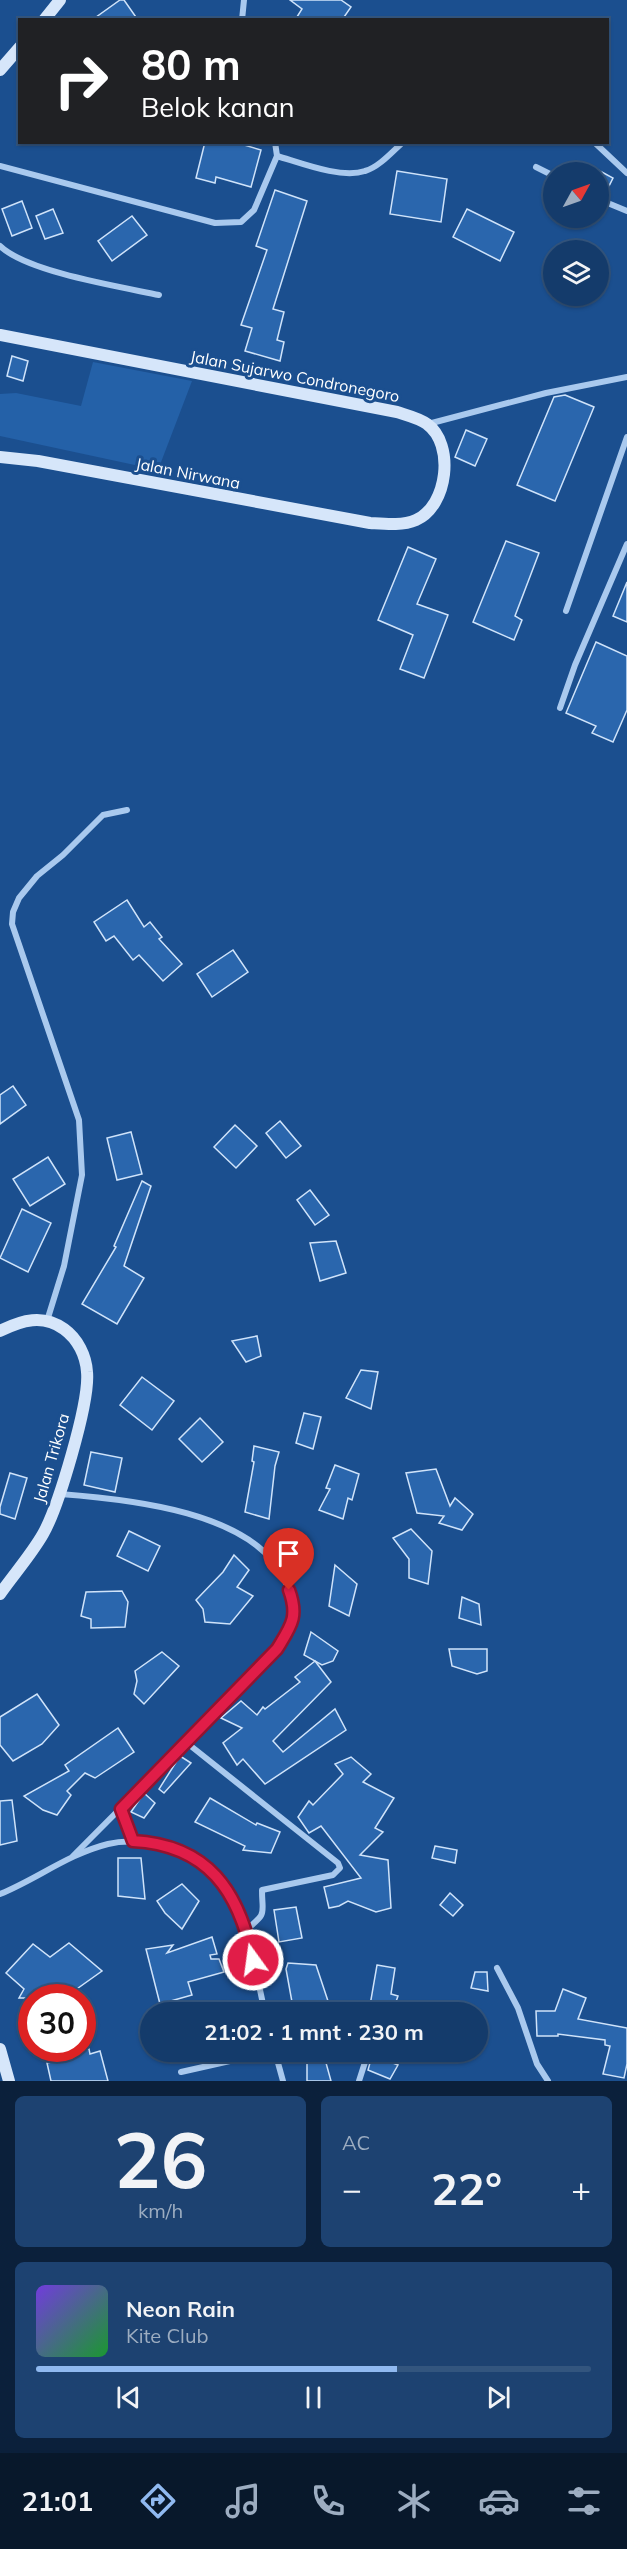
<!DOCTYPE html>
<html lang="id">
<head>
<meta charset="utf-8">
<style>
	:root { --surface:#143b6b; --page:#1d4271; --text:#f1f3f6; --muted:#9dadc1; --line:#33557e; --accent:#90b9f0 }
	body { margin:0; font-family:Mulish,sans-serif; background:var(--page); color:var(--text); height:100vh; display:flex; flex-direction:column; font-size:22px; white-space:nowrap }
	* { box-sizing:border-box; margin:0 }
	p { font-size:20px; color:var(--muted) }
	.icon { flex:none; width:33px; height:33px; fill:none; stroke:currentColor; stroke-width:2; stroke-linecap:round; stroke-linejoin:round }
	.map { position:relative; height:2081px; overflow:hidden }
	.drawer { display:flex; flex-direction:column; gap:15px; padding:15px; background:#0b203b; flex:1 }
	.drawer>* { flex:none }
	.hud { position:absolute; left:18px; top:18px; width:591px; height:126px; border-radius:0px; box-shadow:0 2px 4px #0004,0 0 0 2px var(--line); background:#202124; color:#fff; overflow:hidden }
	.needle { width:39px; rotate:50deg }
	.buttons { position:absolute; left:543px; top:162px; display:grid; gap:12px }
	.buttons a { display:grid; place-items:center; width:66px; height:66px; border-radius:50%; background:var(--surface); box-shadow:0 2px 4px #0004,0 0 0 2px var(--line); font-size:30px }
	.speed { position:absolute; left:18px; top:1984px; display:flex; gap:12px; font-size:30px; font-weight:700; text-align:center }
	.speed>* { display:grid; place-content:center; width:78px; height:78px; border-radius:50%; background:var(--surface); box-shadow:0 2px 4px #0004,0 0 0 2px var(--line); line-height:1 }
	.speed .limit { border:9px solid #d22; background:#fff; color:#111 }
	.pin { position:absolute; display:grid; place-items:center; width:51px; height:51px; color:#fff; margin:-62px -26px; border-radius:50% 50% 50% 0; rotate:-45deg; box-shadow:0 0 6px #0007 }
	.pin .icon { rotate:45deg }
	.me { position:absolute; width:66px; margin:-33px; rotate:346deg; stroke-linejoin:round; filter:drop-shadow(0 0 4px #0008) }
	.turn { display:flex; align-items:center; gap:21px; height:126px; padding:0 24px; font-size:27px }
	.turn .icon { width:78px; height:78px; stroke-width:2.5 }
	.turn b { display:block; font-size:42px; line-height:51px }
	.big { font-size:45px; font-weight:700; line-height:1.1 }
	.drawer .tile { flex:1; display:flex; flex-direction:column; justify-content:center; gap:9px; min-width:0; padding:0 21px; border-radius:9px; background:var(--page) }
	.drawer .dial { align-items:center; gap:0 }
	.dial b { font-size:78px; line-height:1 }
	.song { display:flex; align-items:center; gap:18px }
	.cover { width:72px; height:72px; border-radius:9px; background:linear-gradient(135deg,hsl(260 70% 55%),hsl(130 70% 35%)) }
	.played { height:6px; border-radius:3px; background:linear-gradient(90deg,var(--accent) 65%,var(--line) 65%) }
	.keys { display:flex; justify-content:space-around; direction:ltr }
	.heat { display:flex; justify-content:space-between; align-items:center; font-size:33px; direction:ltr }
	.drawer .tiles { flex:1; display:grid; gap:15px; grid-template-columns:1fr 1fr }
	.tile:last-child { grid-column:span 2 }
	.trip { position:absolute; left:140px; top:2002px; width:348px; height:60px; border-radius:30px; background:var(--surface); box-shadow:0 2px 4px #0004,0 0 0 2px var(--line); font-weight:700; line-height:60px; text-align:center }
	.tab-bar { display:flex; height:96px; justify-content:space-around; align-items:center; background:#08182b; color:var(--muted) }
	.tab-bar .icon { width:42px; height:42px }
	.tab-bar .on { color:var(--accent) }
	.tab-bar b { font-size:27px; color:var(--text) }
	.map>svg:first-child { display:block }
</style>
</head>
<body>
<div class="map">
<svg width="627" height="2081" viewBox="0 0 627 2081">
	<rect width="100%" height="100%" fill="#1b4f8f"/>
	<!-- green -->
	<path fill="#2461a8" d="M93 362 192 381 158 470 0 436V394L16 393 81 406Z"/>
	<!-- building -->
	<g fill="#2a66ad" stroke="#cfe3fa" stroke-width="1.5">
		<path d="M120 0H124L138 20H92Z"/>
		<path d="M290 0H341L351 7 342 20H295L302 9Z"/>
		<path d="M205 142H234L261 150 251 187 216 177 215 183 196 178Z"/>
		<path d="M598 170 613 178 604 196 598 194Z"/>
		<path d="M397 171 447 179 441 222 390 214Z"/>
		<path d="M275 190 307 201 273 309 284 312 277 340 284 342 280 361 245 351 252 328 241 325 267 250 256 246Z"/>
		<path d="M22 201 32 228 12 236 2 209Z"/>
		<path d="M53 209 63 233 45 239 36 216Z"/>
		<path d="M467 209 514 232 500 261 453 237Z"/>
		<path d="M132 216 147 235 112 261 98 241Z"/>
		<path d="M12 356 28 361 23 381 7 376Z"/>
		<path d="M565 395 594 407 555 501 517 485 554 397Z"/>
		<path d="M466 430 487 439 475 466 455 457Z"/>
		<path d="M506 541 539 553 515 616 522 620 514 640 473 622Z"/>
		<path d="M408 547 436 559 417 604 448 615 424 678 400 669 413 635 378 620Z"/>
		<path d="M627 582V622L613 616Z"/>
		<path d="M596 642 627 656V710L613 742 592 733 596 726 566 713Z"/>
		<path d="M127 900 144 927 150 922 162 937 159 939 182 964 163 981 139 955 133 960 114 936 106 941 94 922Z"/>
		<path d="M233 950 248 972 212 997 197 974Z"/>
		<path d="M13 1086 26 1105 0 1124V1095Z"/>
		<path d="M280 1121 301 1146 286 1158 266 1133Z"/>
		<path d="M235 1125 257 1146 236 1168 214 1147Z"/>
		<path d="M131 1132 142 1174 117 1180 107 1138Z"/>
		<path d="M48 1157 65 1184 30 1206 13 1179Z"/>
		<path d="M142 1181 151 1186 124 1266 144 1278 117 1324 82 1304 116 1247 114 1246Z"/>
		<path d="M310 1190 329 1215 315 1225 297 1200Z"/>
		<path d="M22 1209 51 1223 28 1272 0 1258Z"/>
		<path d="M336 1241 346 1273 320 1281 310 1243Z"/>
		<path d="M257 1336 261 1356 246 1362 232 1341Z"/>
		<path d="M361 1370 378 1372 371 1409 346 1398Z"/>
		<path d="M142 1377 174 1401 152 1430 120 1405Z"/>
		<path d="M304 1413 321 1417 313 1449 296 1443Z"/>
		<path d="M200 1418 223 1442 202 1462 179 1439Z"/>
		<path d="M254 1446 279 1452 275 1466 269 1519 245 1512 254 1462 252 1461Z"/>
		<path d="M91 1452 122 1458 115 1492 84 1485Z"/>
		<path d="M335 1465 359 1474 352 1500 348 1498 343 1519 319 1510 330 1489 326 1488Z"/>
		<path d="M436 1469 450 1506 455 1498 473 1514 462 1530 439 1523 444 1516 417 1513 406 1473Z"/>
		<path d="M10 1473 27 1478 15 1519 0 1514V1507Z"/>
		<path d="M411 1529 432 1551 428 1584 409 1578V1559L393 1538Z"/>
		<path d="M129 1531 160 1546 148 1571 117 1556Z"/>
		<path d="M234 1555 249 1570 237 1587 253 1596 230 1624 205 1622 203 1609 196 1600 223 1572Z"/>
		<path d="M335 1565 357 1584 349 1616 329 1606Z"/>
		<path d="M122 1591 128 1602 125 1627 91 1628V1619L81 1616 86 1592Z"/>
		<path d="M462 1597 479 1604 481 1625 459 1618Z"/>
		<path d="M311 1632 338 1651 333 1661 322 1665 304 1655Z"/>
		<path d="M449 1649H487V1671L477 1674 452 1666Z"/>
		<path d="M162 1652 179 1666 144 1704 134 1694 137 1681 135 1671Z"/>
		<path d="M315 1661 331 1682 273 1741 283 1752 335 1709 346 1730 265 1784 243 1759 237 1765 223 1743 242 1728 221 1718 241 1701 257 1715 263 1707 265 1709 300 1682 295 1677Z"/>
		<path d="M37 1694 59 1725 42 1744 13 1761 0 1745V1717Z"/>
		<path d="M118 1728 134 1752 95 1778 85 1773 67 1791 71 1795 57 1815 43 1810 24 1796 69 1771 65 1765Z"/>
		<path d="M180 1756 191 1763 164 1793 159 1789Z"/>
		<path d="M351 1757 371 1774 363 1782 394 1798 375 1828 383 1832 360 1855 388 1860 391 1908 376 1912 348 1901 339 1906 329 1908 324 1887 361 1878 321 1826 309 1833 298 1817 309 1801 313 1805 343 1774 335 1764Z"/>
		<path d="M144 1793 155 1803 144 1818 131 1812Z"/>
		<path d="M210 1798 256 1825 257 1823 280 1832 271 1853 243 1850 245 1846 195 1822Z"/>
		<path d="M12 1800 17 1841 0 1845V1801Z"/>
		<path d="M435 1846 457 1850 455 1863 432 1858Z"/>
		<path d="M118 1858H141L145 1899 118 1896Z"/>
		<path d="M182 1884 199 1901 182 1929 165 1913 157 1901Z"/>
		<path d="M450 1893 463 1905 453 1916 440 1905Z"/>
		<path d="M296 1907 302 1938 279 1942 274 1910Z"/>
		<path d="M212 1937 217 1954 210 1955 211 1959H219L224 1972 188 1982 192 1995 160 2004 146 1949 173 1945 167 1953Z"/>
		<path d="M69 1943 102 1971 64 1998H19L24 1989 6 1973 33 1944 50 1957Z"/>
		<path d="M288 1963 316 1965 332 2013H294L286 1969Z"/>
		<path d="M377 1965 395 1968 391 1994 398 1996 392 2013 369 2011Z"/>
		<path d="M475 1972H487L488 1991 471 1988Z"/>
		<path d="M563 1989 586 1998 578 2019 627 2028V2064L624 2078 603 2074 610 2046 605 2045V2040L558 2034V2036H537L536 2011H555Z"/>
		<path d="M66 2049H89L90 2054 100 2051 108 2081H51L47 2063 71 2058Z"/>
		<path d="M307 2052H323L331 2081H307Z"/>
		<path d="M373 2052H387L385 2060 398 2065 390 2079 368 2070Z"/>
	</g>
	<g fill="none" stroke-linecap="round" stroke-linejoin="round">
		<!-- street -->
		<g stroke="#a9c9ee" stroke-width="6">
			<path d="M242 20 244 0"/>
			<path d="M594 142 627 173"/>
			<path d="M277 156C301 163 341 179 365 171 379 167 392 152 403 142"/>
			<path d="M0 166 215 223 241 222 254 210 277 156 275 142"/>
			<path d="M536 167 554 176"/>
			<path d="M598 199 627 211"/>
			<path d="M0 246C27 272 121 287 159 295"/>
			<path d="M428 424 546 393 627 377"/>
			<path d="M566 611 627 437"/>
			<path d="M560 708 575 665 627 544"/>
			<path d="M47 1321 64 1266 82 1175 79 1120 12 924 13 912 19 898 37 876 63 855 103 815 127 810"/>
			<path d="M60 1494C126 1499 258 1511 286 1583 289 1590 293 1597 294 1604 298 1625 279 1646 267 1661L73 1856"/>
			<path d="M187 1743 338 1863 340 1868 333 1875 262 1890C262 1915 268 1912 246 1930"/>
			<path d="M121 1809 133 1841"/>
			<path d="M0 1894C37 1879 68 1854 108 1844 128 1839 147 1842 167 1847 177 1849 187 1852 197 1857 243 1885 254 1965 265 2013"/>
			<path d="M497 1968 518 2008 537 2064 548 2081"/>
			<path d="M275 2052 283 2081"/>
			<path d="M181 2072 270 2052"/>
			<path d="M359 2081 367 2056"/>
		</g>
		<!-- secondary -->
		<g stroke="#d6e6fa" stroke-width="12">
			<path d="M44 20 60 0"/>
			<path d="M0 70 20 47"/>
			<path d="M0 335 397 412C406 415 419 418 427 424 455 444 448 506 416 520 402 526 385 524 370 523L38 461 0 457"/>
			<path d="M0 1331C22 1320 43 1314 64 1329 78 1339 86 1356 87 1372 90 1402 58 1508 43 1534 31 1555 14 1574 0 1594"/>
			<path d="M0 2049 9 2081"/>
		</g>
	</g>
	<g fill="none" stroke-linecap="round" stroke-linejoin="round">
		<defs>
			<path id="route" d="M253 1960C239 1891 208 1845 133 1841L121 1809 277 1649C291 1626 299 1617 289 1590"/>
		</defs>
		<!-- route casing -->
		<use href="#route" stroke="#92132f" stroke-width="15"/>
		<!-- route -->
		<use href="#route" stroke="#e11d48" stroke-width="10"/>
	</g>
	<g text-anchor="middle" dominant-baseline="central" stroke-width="6" stroke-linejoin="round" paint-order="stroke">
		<!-- street labels -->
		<g font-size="16" fill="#fff" stroke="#1b4f8f">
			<text transform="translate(295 376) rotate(11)">Jalan Sujarwo Condronegoro</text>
			<text transform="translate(188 473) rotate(11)">Jalan Nirwana</text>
			<text transform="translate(51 1458) rotate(-74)">Jalan Trikora</text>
		</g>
	</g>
</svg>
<div class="buttons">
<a><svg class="needle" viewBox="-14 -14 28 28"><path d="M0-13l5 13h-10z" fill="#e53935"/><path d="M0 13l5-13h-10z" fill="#9dadc1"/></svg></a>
<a><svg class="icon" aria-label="layers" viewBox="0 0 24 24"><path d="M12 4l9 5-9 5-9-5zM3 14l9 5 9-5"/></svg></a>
</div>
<div class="speed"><div class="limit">30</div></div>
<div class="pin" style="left:289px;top:1590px;background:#d93025"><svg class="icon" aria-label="arrive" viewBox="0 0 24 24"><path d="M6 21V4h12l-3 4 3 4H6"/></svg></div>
<svg class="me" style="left:253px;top:1960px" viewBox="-20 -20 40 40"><circle r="17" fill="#e11d48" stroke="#fff" stroke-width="3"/><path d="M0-11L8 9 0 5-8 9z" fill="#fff"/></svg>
<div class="trip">21:02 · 1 mnt · 230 m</div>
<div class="hud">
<div class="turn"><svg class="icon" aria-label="right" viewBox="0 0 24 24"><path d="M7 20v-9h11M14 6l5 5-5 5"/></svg><div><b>80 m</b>Belok kanan</div></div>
</div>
</div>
<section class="drawer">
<div class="tiles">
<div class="tile dial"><b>26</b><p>km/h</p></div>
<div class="tile"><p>AC</p>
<div class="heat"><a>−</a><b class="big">22°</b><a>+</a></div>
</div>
<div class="tile">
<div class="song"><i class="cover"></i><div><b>Neon Rain</b><p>Kite Club</p></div></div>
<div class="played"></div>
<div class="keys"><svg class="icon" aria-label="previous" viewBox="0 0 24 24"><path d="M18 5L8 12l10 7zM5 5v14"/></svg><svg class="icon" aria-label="pause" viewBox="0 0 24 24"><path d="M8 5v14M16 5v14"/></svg><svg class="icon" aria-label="next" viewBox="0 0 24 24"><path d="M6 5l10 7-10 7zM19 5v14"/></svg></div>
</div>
</div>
</section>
<nav class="tab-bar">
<b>21:01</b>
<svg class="icon on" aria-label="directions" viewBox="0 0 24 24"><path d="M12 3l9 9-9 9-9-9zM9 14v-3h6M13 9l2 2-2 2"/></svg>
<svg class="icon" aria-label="music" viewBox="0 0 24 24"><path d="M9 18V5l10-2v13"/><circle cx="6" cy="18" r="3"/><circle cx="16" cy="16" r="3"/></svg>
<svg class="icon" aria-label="phone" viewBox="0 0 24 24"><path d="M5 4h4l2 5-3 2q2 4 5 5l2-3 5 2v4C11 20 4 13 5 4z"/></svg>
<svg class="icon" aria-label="climate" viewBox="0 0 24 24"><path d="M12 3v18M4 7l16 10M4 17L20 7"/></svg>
<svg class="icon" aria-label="car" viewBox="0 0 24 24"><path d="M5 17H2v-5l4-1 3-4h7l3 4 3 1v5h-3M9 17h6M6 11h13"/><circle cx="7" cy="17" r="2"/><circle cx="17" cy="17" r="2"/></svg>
<svg class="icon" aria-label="filters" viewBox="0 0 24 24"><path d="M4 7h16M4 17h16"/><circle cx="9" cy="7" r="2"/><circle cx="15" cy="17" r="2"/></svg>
</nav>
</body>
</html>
